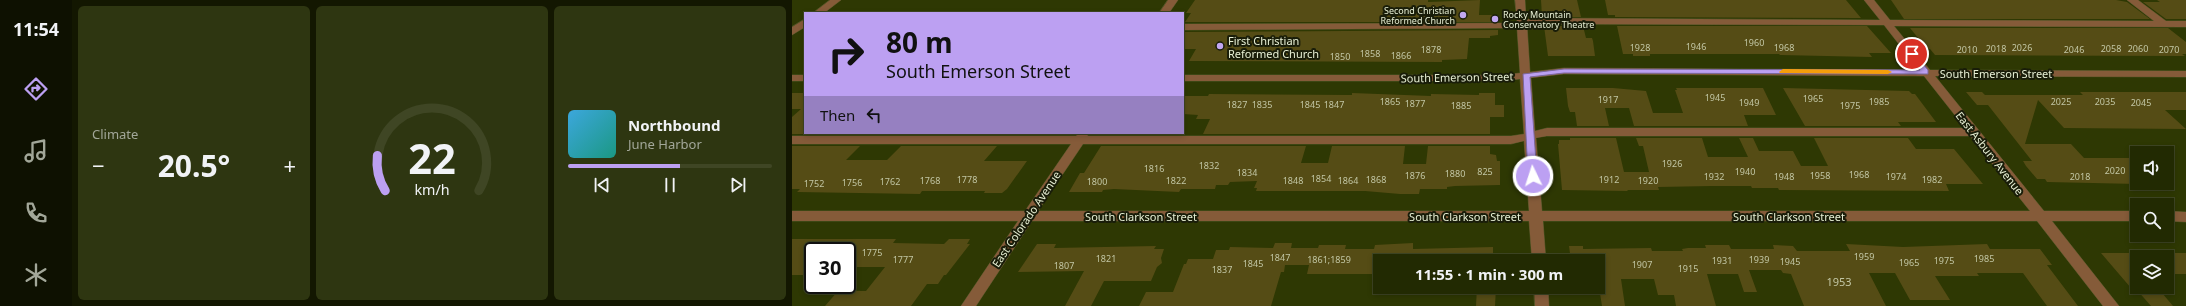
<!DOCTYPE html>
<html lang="en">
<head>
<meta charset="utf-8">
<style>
	:root { --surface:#222a02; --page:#2e3611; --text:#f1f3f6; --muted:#a2a799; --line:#3f4624; --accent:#bca0f2 }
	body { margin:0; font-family:"Noto Sans",sans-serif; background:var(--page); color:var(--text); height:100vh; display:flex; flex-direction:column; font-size:15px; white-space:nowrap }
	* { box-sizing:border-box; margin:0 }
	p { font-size:13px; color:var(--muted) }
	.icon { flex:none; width:22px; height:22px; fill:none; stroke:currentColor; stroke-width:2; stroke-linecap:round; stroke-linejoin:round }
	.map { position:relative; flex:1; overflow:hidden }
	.sheet { display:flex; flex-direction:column; gap:6px; padding:6px; background:#131701; width:720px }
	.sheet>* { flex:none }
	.hud { position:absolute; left:12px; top:12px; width:380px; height:122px; border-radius:0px; box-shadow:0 2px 6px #0003,0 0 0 1px var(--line); background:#bca0f2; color:#111; overflow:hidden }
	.controls { position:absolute; left:1338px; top:146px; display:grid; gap:8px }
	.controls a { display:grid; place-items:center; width:44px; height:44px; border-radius:0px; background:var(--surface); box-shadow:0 2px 6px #0003,0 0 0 1px var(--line); font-size:20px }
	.speed { position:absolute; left:12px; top:242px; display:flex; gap:8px; font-size:20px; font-weight:700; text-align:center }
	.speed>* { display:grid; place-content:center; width:52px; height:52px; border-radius:50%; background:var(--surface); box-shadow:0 2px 6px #0003,0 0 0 1px var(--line); line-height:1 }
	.speed .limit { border:2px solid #111; border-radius:6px; background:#fff; color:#111 }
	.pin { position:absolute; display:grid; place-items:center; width:34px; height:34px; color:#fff; margin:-17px; border:2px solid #fff; border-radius:50%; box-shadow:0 1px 4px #0007 }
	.me { position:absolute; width:44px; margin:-22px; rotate:356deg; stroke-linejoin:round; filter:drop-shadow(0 0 3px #0008) }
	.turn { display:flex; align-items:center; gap:14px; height:84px; padding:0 16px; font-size:18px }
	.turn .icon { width:52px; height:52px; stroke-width:2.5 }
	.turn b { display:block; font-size:28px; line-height:34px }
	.then { display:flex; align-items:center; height:38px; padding:0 16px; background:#0003; gap:8px; font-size:15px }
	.big { font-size:30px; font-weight:700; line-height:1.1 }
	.sheet .widget { flex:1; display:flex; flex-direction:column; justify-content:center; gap:6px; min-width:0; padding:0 14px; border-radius:6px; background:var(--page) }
	.sheet .dial { align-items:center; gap:0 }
	.dial svg { height:104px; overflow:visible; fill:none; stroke:var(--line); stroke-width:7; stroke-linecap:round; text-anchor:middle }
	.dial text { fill:var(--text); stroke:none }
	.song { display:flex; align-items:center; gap:12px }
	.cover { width:48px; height:48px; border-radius:6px; background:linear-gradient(135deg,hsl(200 70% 55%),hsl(170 70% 35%)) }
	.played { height:4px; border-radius:2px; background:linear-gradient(90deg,var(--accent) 55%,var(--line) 55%) }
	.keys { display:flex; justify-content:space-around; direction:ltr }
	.heat { display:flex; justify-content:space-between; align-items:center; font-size:22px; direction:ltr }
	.sheet .tiles { flex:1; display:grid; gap:6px; grid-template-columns:repeat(3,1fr) }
	.trip { position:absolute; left:581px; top:254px; width:232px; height:40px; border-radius:0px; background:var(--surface); box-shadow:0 2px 6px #0003,0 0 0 1px var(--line); font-weight:700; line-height:40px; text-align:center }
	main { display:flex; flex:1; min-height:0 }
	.tab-bar { display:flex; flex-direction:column; width:72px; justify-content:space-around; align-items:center; background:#0e1101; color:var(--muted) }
	.tab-bar .icon { width:28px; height:28px }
	.tab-bar .current { color:var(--accent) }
	.tab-bar b { font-size:18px; color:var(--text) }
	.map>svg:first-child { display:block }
</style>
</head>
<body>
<main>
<nav class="tab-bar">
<b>11:54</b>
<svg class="icon current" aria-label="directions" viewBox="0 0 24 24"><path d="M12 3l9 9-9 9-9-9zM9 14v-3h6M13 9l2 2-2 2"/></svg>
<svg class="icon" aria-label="music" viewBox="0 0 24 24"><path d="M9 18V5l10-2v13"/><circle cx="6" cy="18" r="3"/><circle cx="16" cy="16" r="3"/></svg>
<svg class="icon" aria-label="phone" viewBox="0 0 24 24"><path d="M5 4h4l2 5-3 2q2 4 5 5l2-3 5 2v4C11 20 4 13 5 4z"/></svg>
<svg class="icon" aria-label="climate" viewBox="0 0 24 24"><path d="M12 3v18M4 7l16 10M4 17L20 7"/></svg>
</nav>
<section class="sheet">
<div class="tiles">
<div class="widget"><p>Climate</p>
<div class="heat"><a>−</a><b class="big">20.5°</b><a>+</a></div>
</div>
<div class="widget dial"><svg viewBox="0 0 100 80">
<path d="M14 69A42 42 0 1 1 86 69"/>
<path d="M14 69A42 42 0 0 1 8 42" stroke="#bca0f2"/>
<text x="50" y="56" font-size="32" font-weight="700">22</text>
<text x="50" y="72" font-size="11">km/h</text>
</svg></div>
<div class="widget">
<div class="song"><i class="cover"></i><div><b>Northbound</b><p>June Harbor</p></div></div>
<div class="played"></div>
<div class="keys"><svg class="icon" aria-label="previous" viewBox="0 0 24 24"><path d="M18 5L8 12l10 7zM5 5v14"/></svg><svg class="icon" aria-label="pause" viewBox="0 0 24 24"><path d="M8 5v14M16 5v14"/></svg><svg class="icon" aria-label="next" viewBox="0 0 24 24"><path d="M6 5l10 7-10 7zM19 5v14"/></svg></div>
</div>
</div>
</section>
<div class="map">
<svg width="1394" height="306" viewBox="0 0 1394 306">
	<rect width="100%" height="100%" fill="#2e3803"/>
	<!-- building -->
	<g fill="#554c15">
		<path d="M403 0H636V2L688 0 687 15H706V22H393L399 13H394Z"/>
		<path d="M749 0H785L789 17H750Z"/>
		<path d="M813 0H1054L1069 18 823 17V15H816Z"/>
		<path d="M1099 0H1324L1335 2 1358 19H1112Z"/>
		<path d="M1365 0H1394V19H1374L1351 2H1368Z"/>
		<path d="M752 26H791L794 38H800L801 41 803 56H756Z"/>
		<path d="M825 26H1075L1099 53H1077L1080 57 988 55 987 54H858V56H841V54H831Z"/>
		<path d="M1118 28H1376L1394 42V54H1390L1393 56 1143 55 1138 49H1135Z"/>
		<path d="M706 30V35L698 36V38H677L675 59 650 60V62L397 61 404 49H391V32Z"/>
		<path d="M774 88H821L854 91 861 113H891L883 90H885L884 88H971L984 115H952L956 126H842L837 108H813L817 126H785L783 112H778L776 106Z"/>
		<path d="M991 88 1117 91 1120 94H1123L1144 122H1106L1109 126H1013Z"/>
		<path d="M1174 92H1190L1193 95H1291L1288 92H1394V110H1373L1394 129 1272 128 1246 100 1233 144H1279L1292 158H1341L1345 162V184L1255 182 1253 179H1245L1234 166 1231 161H1240L1196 105H1185Z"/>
		<path d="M0 93H13V134H0V117L9 109H0Z"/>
		<path d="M560 93 639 96V94L687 95V93H703V105H712V117H698V134H411L418 119H404L406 115 391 114V96H416L417 94 560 95Z"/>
		<path d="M121 133H179L120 134Z"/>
		<path d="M778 138H824L832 172H857L851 146H847L844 138H910L916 157H956L947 138H961L967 151H1001L1009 166H1036L1022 138H1116L1124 149H1162L1191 184H1154L1157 191 987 190 986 188H960L959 186H920L866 187 867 190H835L836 191 770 190 766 144H767V140H778Z"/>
		<path d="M0 146H68L54 160H95L109 146H205L192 161H235L215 189 210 193H192L193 191H130L128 194 5 192 8 189H0Z"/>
		<path d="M309 146H514L509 163H536L540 146H613L611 164H634L636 146H698V154L704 155 705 161H708V185L663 186 655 187V189H628L627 194H608L573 191H464L465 188H462L465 181 438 182 436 185H424L423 189H389L387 192 322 189 311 190 310 192H277L288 173H292Z"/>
		<path d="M0 239H104L101 243 152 244 157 239H178L175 244H178L154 275H152L146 284H135L119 306H33L46 291H74L93 267H55V251H21V269L16 275H0Z"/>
		<path d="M483 243H500L499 248H526L527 245H554L553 249H582L583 245 621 243V249L701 247V261H588L587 274H515L517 265H493L492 272H489L479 306H347L354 292H381L392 264H394L396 259H421L424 250H437L438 247 481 248Z"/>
		<path d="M245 244H264L262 248 364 246 362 249H372L369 258 370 263 365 267 359 281H312L299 306H273L292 271 226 272Z"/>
		<path d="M1054 244 1111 247 1195 244 1198 249H1248L1260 265H1255L1286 306H1255L1231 273H1185L1187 276H1143L1158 300H1118L1103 273H1077L1094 306H1012L999 274 991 273 989 270H957L965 292H952L946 274H915L924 306H884L882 295H866L862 279H829L833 306H810L806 281V261H779L777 246H791V249L859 248 860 251H891L890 249 896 248H914L913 245H937L939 249H982L981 245 1001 246 1005 251H1058Z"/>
		<path d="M1309 253H1345V287H1365L1381 306H1359L1345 290V295Z"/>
		<rect x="1375" y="253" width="19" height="21"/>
		<path d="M685 287H704L703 306H684Z"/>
	</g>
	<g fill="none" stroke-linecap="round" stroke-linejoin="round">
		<defs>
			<g id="minor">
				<path d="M38 0H49L32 13H21Z"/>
				<path d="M376 0H386L377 13H367Z"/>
				<path d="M723 0H733L734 20 740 18 1088 20 1072 0H1082L1098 20 1362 21 1335 0H1346L1374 21H1394V27L1102 26 1138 70 1394 71V77L1143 76 1252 211H1345V221H1260L1327 306H1311L1245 221H751L754 261H740L737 221H240L184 306H169L226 221H0V211H233L279 144H0V136H284L288 133H294L296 136H719L732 134 728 79 711 81H391V75H711L728 73 725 28 391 30V24L722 23 725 22ZM740 24 1092 25 1127 70 772 68 738 72 735 25ZM772 74 1132 76 1173 128H755L743 131 739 78ZM755 136H1178L1238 211H750L744 138ZM732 141 737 211H246L291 144H719Z"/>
				<path d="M13 19V27L0 35V27Z"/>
				<rect x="0" y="75" width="13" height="6"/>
				<path d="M1375 211 1394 212V222L1375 221Z"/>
				<path d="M742 287H756L757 306H743Z"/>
			</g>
		</defs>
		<!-- minor casing -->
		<use href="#minor" stroke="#4c5524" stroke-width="1"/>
		<!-- minor -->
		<use href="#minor" fill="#855b39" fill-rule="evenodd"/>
	</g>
	<!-- route -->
	<path fill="#bca0f2" stroke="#7a689d" d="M1120 52 1122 53 1136 70V74L772 73 738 77 745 176 741 179 736 176 731 74 772 69 1128 70 1116 54Z"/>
	<!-- slow -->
	<path fill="#f59e0b" d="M991 69 1096 70 1100 72 1096 74 988 73 987 72Z"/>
	<!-- markers -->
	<g fill="#c2a7f2" stroke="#191d09" stroke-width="1.5">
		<circle cx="671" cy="15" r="4"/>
		<circle cx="703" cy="19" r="4"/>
		<circle cx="428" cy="46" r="4"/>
	</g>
	<g text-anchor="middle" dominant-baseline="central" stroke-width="4" stroke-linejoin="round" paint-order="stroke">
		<!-- far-poi labels -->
		<g font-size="9" fill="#e7efd4" stroke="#191d09" text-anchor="end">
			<text x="663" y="10">Second Christian<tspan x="663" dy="10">Reformed Church</tspan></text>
			<text x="711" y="14" text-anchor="start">Rocky Mountain<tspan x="711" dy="10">Conservatory Theatre</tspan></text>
		</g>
		<!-- number labels -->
		<g font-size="9" fill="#c2c6a4">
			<text x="962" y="42">1960</text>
			<text x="904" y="46">1946</text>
			<text x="848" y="47">1928</text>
			<text x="992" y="47">1968</text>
			<text x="1230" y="47">2026</text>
			<text x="1204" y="48">2018</text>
			<text x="1319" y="48">2058</text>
			<text x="1346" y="48">2060</text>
			<text x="639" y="49">1878</text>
			<text x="1175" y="49">2010</text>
			<text x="1282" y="49">2046</text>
			<text x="1377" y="49">2070</text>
			<text x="578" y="53">1858</text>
			<text x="609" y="55">1866</text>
			<text x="548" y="56">1850</text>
			<text x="923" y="97">1945</text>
			<text x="1021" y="98">1965</text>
			<text x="816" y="99">1917</text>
			<text x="598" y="101">1865</text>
			<text x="1087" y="101">1985</text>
			<text x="1269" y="101">2025</text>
			<text x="1313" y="101">2035</text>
			<text x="957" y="102">1949</text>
			<text x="1349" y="102">2045</text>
			<text x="623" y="103">1877</text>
			<text x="445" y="104">1827</text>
			<text x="470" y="104">1835</text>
			<text x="518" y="104">1845</text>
			<text x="542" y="104">1847</text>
			<text x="669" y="105">1885</text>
			<text x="1058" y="105">1975</text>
			<text x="880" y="163">1926</text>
			<text x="417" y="165">1832</text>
			<text x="362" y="168">1816</text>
			<text x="1323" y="170">2020</text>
			<text x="693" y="171">825</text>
			<text x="953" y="171">1940</text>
			<text x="455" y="172">1834</text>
			<text x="663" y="173">1880</text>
			<text x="1067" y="174">1968</text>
			<text x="623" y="175">1876</text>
			<text x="1028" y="175">1958</text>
			<text x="922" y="176">1932</text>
			<text x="992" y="176">1948</text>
			<text x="1104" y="176">1974</text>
			<text x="1288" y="176">2018</text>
			<text x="529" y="178">1854</text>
			<text x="175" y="179">1778</text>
			<text x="584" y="179">1868</text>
			<text x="817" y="179">1912</text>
			<text x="1140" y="179">1982</text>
			<text x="138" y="180">1768</text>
			<text x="384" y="180">1822</text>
			<text x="501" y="180">1848</text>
			<text x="556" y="180">1864</text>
			<text x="856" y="180">1920</text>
			<text x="98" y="181">1762</text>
			<text x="305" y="181">1800</text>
			<text x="60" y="182">1756</text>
			<text x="22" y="183">1752</text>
			<text x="80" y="252">1775</text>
			<text x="1072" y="256">1959</text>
			<text x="488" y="257">1847</text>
			<text x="314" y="258">1821</text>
			<text x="1192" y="258">1985</text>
			<text x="111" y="259">1777</text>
			<text x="537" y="259">1861;1859</text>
			<text x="967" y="259">1939</text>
			<text x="930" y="260">1931</text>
			<text x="1152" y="260">1975</text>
			<text x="998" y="261">1945</text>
			<text x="1117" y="262">1965</text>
			<text x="461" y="263">1845</text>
			<text x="850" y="264">1907</text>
			<text x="272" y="265">1807</text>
			<text x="896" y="268">1915</text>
			<text x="430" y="269">1837</text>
		</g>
		<!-- poi labels -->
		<g font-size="11" fill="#e7efd4" stroke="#191d09" text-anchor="start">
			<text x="436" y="40">First Christian<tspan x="436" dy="13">Reformed Church</tspan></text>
		</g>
		<!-- street labels -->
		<g font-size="11" fill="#e7efd4" stroke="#191d09">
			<text x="1204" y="73">South Emerson Street</text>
			<text transform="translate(665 77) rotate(-1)">South Emerson Street</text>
			<text transform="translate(1198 153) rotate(52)">East Asbury Avenue</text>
			<text x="349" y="216">South Clarkson Street</text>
			<text x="673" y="216">South Clarkson Street</text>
			<text x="997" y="216">South Clarkson Street</text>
			<text transform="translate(234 219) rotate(-56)">East Colorado Avenue</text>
		</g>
		<!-- near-number labels -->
		<g font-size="11" fill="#c2c6a4">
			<text x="1047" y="281">1953</text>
		</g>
	</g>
</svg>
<div class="controls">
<a><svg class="icon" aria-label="sound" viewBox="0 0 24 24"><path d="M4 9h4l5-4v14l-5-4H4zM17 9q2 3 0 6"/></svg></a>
<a><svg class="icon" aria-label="search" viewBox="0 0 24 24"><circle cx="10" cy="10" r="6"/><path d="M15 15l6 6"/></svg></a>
<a><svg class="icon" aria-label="layers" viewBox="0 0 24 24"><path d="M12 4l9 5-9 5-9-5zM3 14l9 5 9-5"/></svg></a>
</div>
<div class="speed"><div class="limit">30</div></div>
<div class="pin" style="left:1120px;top:54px;background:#d93025"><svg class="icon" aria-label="arrive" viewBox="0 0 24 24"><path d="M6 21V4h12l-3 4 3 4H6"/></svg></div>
<svg class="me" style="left:741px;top:176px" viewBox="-20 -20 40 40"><circle r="17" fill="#bca0f2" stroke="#fff" stroke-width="3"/><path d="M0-11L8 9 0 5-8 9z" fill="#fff"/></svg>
<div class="trip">11:55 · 1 min · 300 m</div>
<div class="hud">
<div class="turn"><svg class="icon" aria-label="right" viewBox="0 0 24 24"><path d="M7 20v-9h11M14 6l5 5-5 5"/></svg><div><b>80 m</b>South Emerson Street</div></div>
<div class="then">Then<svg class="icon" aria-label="left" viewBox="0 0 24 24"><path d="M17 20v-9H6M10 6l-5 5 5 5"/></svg></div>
</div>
</div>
</main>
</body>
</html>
